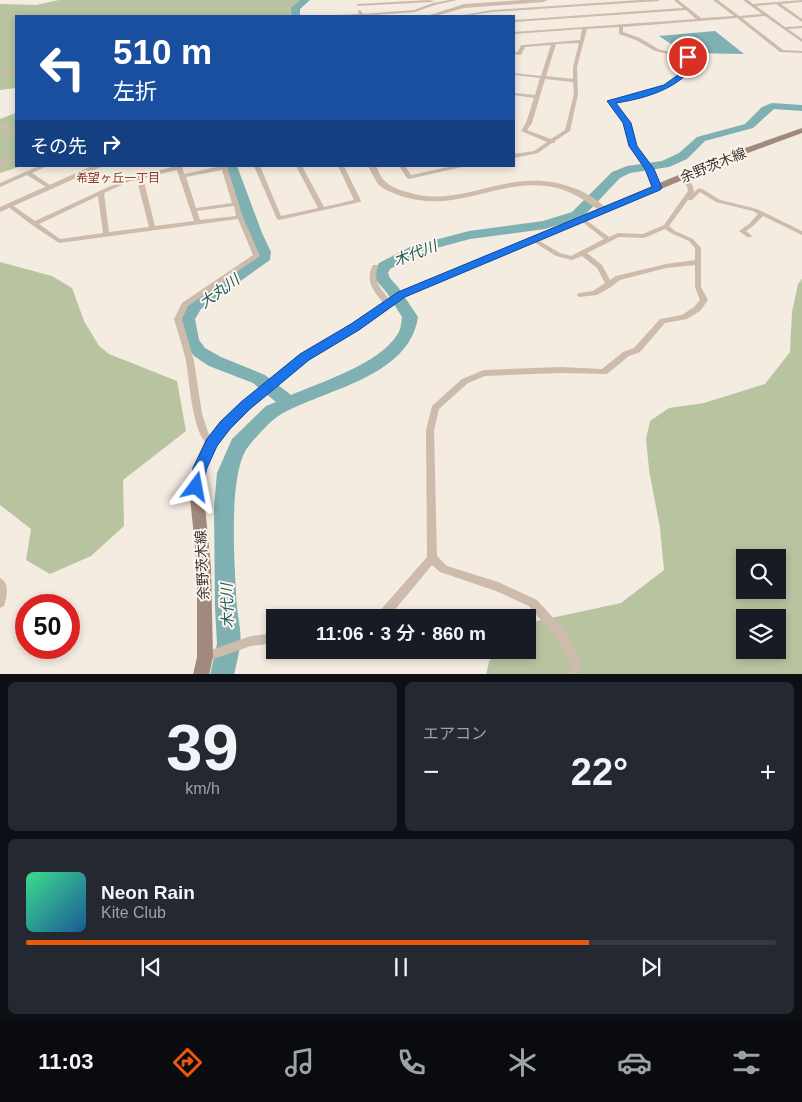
<!DOCTYPE html>
<html lang="ja">
<head>
<meta charset="utf-8">
<style>
	:root { --surface:#171b24; --page:#242831; --text:#f1f3f6; --muted:#9ea1a6; --line:#363941; --accent:#ea580c }
	body { margin:0; font-family:Arial,"Noto Sans JP",sans-serif; background:var(--page); color:var(--text); height:100vh; display:flex; flex-direction:column; font-size:19px; white-space:nowrap }
	* { box-sizing:border-box; margin:0 }
	p { font-size:16px; color:var(--muted) }
	.icon { flex:none; width:28px; height:28px; fill:none; stroke:currentColor; stroke-width:2; stroke-linecap:round; stroke-linejoin:round }
	.map { position:relative; height:674px; overflow:hidden }
	.side { display:flex; flex-direction:column; gap:8px; padding:8px; background:#0d0f14; flex:1 }
	.side>* { flex:none }
	.guide { position:absolute; left:15px; top:15px; width:500px; height:152px; border-radius:0px; box-shadow:0 2px 8px #0003; background:#1a4fa0; color:#fff; overflow:hidden }
	.tools { position:absolute; left:736px; top:549px; display:grid; gap:10px }
	.tools a { display:grid; place-items:center; width:50px; height:50px; border-radius:0px; background:var(--surface); box-shadow:0 2px 8px #0003; font-size:25px }
	.speed { position:absolute; left:15px; top:594px; display:flex; gap:10px; font-size:25px; font-weight:700; text-align:center }
	.speed>* { display:grid; place-content:center; width:65px; height:65px; border-radius:50%; background:var(--surface); box-shadow:0 2px 8px #0003; line-height:1 }
	.speed .limit { border:8px solid #d22; background:#fff; color:#111 }
	.pin { position:absolute; display:grid; place-items:center; width:42px; height:42px; color:#fff; margin:-21px; border:2px solid #fff; border-radius:50%; box-shadow:0 1px 5px #0007 }
	.me { position:absolute; width:55px; margin:-28px; rotate:13deg; stroke-linejoin:round; filter:drop-shadow(0 0 4px #0008) }
	.turn { display:flex; align-items:center; gap:18px; height:105px; padding:0 15px; font-size:22px }
	.turn .icon { width:65px; height:65px; stroke-width:2.5 }
	.turn b { display:block; font-size:35px; line-height:42px }
	.then { display:flex; align-items:center; height:48px; padding:0 15px; background:#0003; gap:10px; font-size:19px }
	.big { font-size:38px; font-weight:600; line-height:1.1 }
	.side .card { flex:1; display:flex; flex-direction:column; justify-content:center; gap:8px; min-width:0; padding:0 18px; border-radius:8px; background:var(--page) }
	.side .dial { align-items:center; gap:0 }
	.dial b { font-size:65px; line-height:1 }
	.song { display:flex; align-items:center; gap:15px }
	.cover { width:60px; height:60px; border-radius:8px; background:linear-gradient(135deg,hsl(150 70% 55%),hsl(210 70% 35%)) }
	.played { height:5px; border-radius:2px; background:linear-gradient(90deg,var(--accent) 75%,var(--line) 75%) }
	.keys { display:flex; justify-content:space-around; direction:ltr }
	.heat { display:flex; justify-content:space-between; align-items:center; font-size:28px; direction:ltr }
	.side .tiles { flex:1; display:grid; gap:8px; grid-template-columns:1fr 1fr }
	.card:last-child { grid-column:span 2 }
	.trip { position:absolute; left:266px; top:609px; width:270px; height:50px; border-radius:0px; background:var(--surface); box-shadow:0 2px 8px #0003; font-weight:600; line-height:50px; text-align:center }
	.menu { display:flex; height:80px; justify-content:space-around; align-items:center; background:#090b0e; color:var(--muted) }
	.menu .icon { width:35px; height:35px }
	.menu .active { color:var(--accent) }
	.menu b { font-size:22px; color:var(--text) }
	.map>svg:first-child { display:block }
</style>
</head>
<body>
<div class="map">
<svg width="802" height="675" viewBox="0 0 802 675">
	<rect width="100%" height="100%" fill="#f4ebe1"/>
	<!-- green -->
	<g fill="#b8c4a0" fill-rule="evenodd">
		<path d="M59 0H306L300 6 298 16H16V88L0 90V4L36 5Z"/>
		<path d="M16 113V166H22L0 173V119Z"/>
		<path d="M0 262 52 276 72 288 84 321 99 346 109 354 177 381 186 431 123 480 124 526 91 556 50 574 26 560 31 529 0 505Z"/>
		<path d="M802 279V674L486 675 489 662 495 650H528V623L621 603 664 570 660 528 649 470 646 439 650 421 669 408 704 403 765 384 790 352 792 312 798 284ZM745 558H778V590H745ZM745 618H778V650H745Z"/>
	</g>
	<!-- water -->
	<path fill="#7fb0b2" d="M715 31 744 54 685 53 659 36Z"/>
	<g fill="none" stroke-linecap="round" stroke-linejoin="round">
		<!-- river -->
		<g fill="#7fb0b2" fill-rule="evenodd">
			<path d="M300 0H310L300 9V16H292L291 8Z"/>
			<path d="M772 103 802 105V111L774 109 753 128 705 141 687 159 669 167 630 173 620 178 582 218 545 229 470 239 422 252 390 269 388 273 390 278 398 287 418 317C409 378 324 389 280 415 271 420 254 439 248 447 227 474 235 572 237 607 238 619 242 633 240 645 239 655 236 665 234 675H210L217 644 215 607 214 507 217 473 232 439 266 406 276 402 253 383 209 366 194 356 184 343 179 319 191 301 256 258 257 252 248 233 225 166H237L262 233 271 252 270 260 201 309 195 319 199 340 205 348 221 357 265 375 291 395C321 382 379 364 397 335 401 330 401 324 402 317L387 293 376 280 374 273 379 263 412 246 469 231 543 221 572 212 612 172 627 166 662 161 679 153 697 137 745 124 762 107Z"/>
		</g>
		<!-- minor -->
		<g fill="#cdbbac" fill-rule="evenodd">
			<path d="M428 0 434 1 432 2 358 6 356 5 358 4Z"/>
			<path d="M449 0H457L435 5 415 12 362 16H334L336 15 359 14 358 11 360 10 363 14 414 10 433 3Z"/>
			<path d="M640 0H660L658 1 492 12 466 16H458L492 10Z"/>
			<path d="M674 0H678L701 18 734 16 713 0H718L739 16 762 14 743 0H748L753 4 802 0V2L781 4 802 19V22L776 4 756 6 785 27 802 26V28L788 29 802 39V42L765 16 742 18 783 50 802 51V53L780 52 737 18 623 27V32L640 38 658 49 690 57 688 74 668 88 632 99 614 102 630 123 636 146 653 169 660 188 657 190 654 188 647 169 630 146 624 123 608 101 611 99 629 97 664 86 684 72 686 58 655 51 636 40 619 34V27L587 29 577 67 578 94 570 131 555 141V143H552L538 153 514 158V154L534 151 547 142 521 131 526 123 534 98 514 95V93L535 95 540 78 514 75V73L541 76 551 45 525 47 521 55 514 54V52H518L521 45H523L580 40 582 29 514 34V32L696 19 686 10 514 22V20L683 8ZM579 43 573 67V79L546 76 556 44ZM545 79 573 82 574 94 565 130 551 139 527 130 532 123Z"/>
			<path d="M16 68V70L0 75V72Z"/>
			<path d="M0 123 16 132V136L0 127Z"/>
			<path d="M16 155V159L0 167V163Z"/>
			<path d="M39 166H47L32 173 53 187V189H49L27 175 0 187V183Z"/>
			<path d="M176 166H182L184 174 221 166H227L243 217 260 256 188 306 182 319 194 361 202 414 208 432 215 443 214 445C193 450 189 375 186 361 183 347 178 333 174 319L182 303 253 255 238 219 59 243 32 225 7 206 10 204 12 205 35 221 126 179 136 176 137 175H141ZM177 170 194 221 155 226 143 178ZM222 170 232 203 196 208 186 177ZM137 180 149 227 109 232 104 193 130 181ZM98 196 103 233 60 239 39 224ZM234 206 236 216 200 220 197 211Z"/>
			<path d="M254 166H260L281 216 318 208 296 166H302L324 207 354 200 338 166H344L361 201 360 202 279 220 277 219Z"/>
			<path d="M399 166H405L411 175 453 166H466L409 179 407 178Z"/>
			<path d="M680 176 692 184 694 191 693 193 699 188 704 190 720 200 757 209 802 231V235L763 216 753 226 746 231 752 236 751 237H747L739 231 749 224 758 214 753 211 716 202 700 192 692 200H688L669 226 675 231 693 239 701 248V287L708 300 700 311 687 319 665 323 640 352 629 356 607 374 560 373 485 376 468 383 439 409 434 430 437 556 447 566 498 582 537 600 566 632 583 666 579 675H567L572 666 558 640 529 606 496 591 440 572 432 565 388 618H376L377 614 427 557 426 430 432 406 462 379 484 370 560 367 602 369 623 352 634 348 660 319 682 315 694 307 700 300 695 287V265L666 268 620 280 611 287 597 295 579 297 577 295 579 293 593 291 605 283 597 268 582 256 572 260 556 256 531 240 532 239H536L560 253 571 256 604 239 580 220 579 219 582 217 609 237 618 233 643 234 664 225 688 191 687 186 677 178ZM665 229 671 233 689 241 695 248V260L666 264 616 276 610 280 602 265 587 253 619 237 644 238Z"/>
			<path d="M373 265H377L378 267C372 282 383 291 392 303L391 305H385C375 292 364 282 373 265Z"/>
			<path d="M0 578C10 583 7 597 4 606L0 608Z"/>
			<path d="M275 633V643L251 646 205 662 201 661 200 657 201 653 205 652 251 636Z"/>
		</g>
		<!-- tertiary -->
		<g fill="#cdbbac" fill-rule="evenodd">
			<path d="M523 0H547L544 2 464 8 435 16H427L464 4Z"/>
			<path d="M92 166H103L0 212V207Z"/>
			<path d="M368 166H376C379 172 381 178 386 182 392 188 400 190 407 192 448 206 486 183 527 181 556 179 588 189 608 210L607 212H601C585 200 567 188 547 186 494 180 456 214 401 196 394 193 386 191 380 186 375 181 372 173 368 166Z"/>
		</g>
		<!-- secondary -->
		<path fill="#a18a7d" fill-rule="evenodd" d="M802 128V133L737 157 405 297 359 330 308 360 249 409 229 428 216 446 207 467 203 487 211 567 213 657 209 675H193L197 657V567L189 487 193 467 206 439 221 422 241 403 300 354 351 324 397 293 731 153Z"/>
	</g>
	<!-- route -->
	<path fill="#1a73e8" stroke="#114b97" d="M686 56 692 57 689 72C671 91 642 99 616 103L631 123 637 146 654 169 662 188 660 190 405 297 359 330 309 360 250 409 230 429 217 446 207 468 201 491 196 493 192 491 190 487 193 468 207 439 220 422 241 402 300 354 351 324 398 292 652 187 645 169 629 146 623 123 607 101 664 85 682 72Z"/>
	<g text-anchor="middle" dominant-baseline="central" stroke-width="4" stroke-linejoin="round" paint-order="stroke">
		<!-- far-neighbourhood labels -->
		<g font-size="12" fill="#8c3b22" stroke="#fbf5ee">
			<text x="118" y="178">希望ヶ丘一丁目</text>
		</g>
		<!-- street labels -->
		<g font-size="14" fill="#3b302b" stroke="#fbf5ee">
			<text transform="translate(713 165) rotate(-22)">余野茨木線</text>
			<text transform="translate(202 565) rotate(-93)">余野茨木線</text>
		</g>
		<!-- water labels -->
		<g font-size="15" font-style="italic" fill="#1f5a5e" stroke="#fbf5ee">
			<text transform="translate(415 253) rotate(-21)">木代川</text>
			<text transform="translate(219 291) rotate(-36)">大丸川</text>
			<text transform="translate(227 606) rotate(-92)">木代川</text>
		</g>
	</g>
</svg>
<div class="tools">
<a><svg class="icon" aria-label="search" viewBox="0 0 24 24"><circle cx="10" cy="10" r="6"/><path d="M15 15l6 6"/></svg></a>
<a><svg class="icon" aria-label="layers" viewBox="0 0 24 24"><path d="M12 4l9 5-9 5-9-5zM3 14l9 5 9-5"/></svg></a>
</div>
<div class="speed"><div class="limit">50</div></div>
<div class="pin" style="left:688px;top:57px;background:#d93025"><svg class="icon" aria-label="arrive" viewBox="0 0 24 24"><path d="M6 21V4h12l-3 4 3 4H6"/></svg></div>
<svg class="me" style="left:196px;top:487px" viewBox="-20 -20 40 40"><path d="M0-17L14 15 0 8-14 15z" fill="#1a73e8" stroke="#fff" stroke-width="4"/></svg>
<div class="trip">11:06 · 3 分 · 860 m</div>
<div class="guide">
<div class="turn"><svg class="icon" aria-label="left" viewBox="0 0 24 24"><path d="M17 20v-9H6M10 6l-5 5 5 5"/></svg><div><b>510 m</b>左折</div></div>
<div class="then">その先<svg class="icon" aria-label="right" viewBox="0 0 24 24"><path d="M7 20v-9h11M14 6l5 5-5 5"/></svg></div>
</div>
</div>
<section class="side">
<div class="tiles">
<div class="card dial"><b>39</b><p>km/h</p></div>
<div class="card"><p>エアコン</p>
<div class="heat"><a>−</a><b class="big">22°</b><a>+</a></div>
</div>
<div class="card">
<div class="song"><i class="cover"></i><div><b>Neon Rain</b><p>Kite Club</p></div></div>
<div class="played"></div>
<div class="keys"><svg class="icon" aria-label="previous" viewBox="0 0 24 24"><path d="M18 5L8 12l10 7zM5 5v14"/></svg><svg class="icon" aria-label="pause" viewBox="0 0 24 24"><path d="M8 5v14M16 5v14"/></svg><svg class="icon" aria-label="next" viewBox="0 0 24 24"><path d="M6 5l10 7-10 7zM19 5v14"/></svg></div>
</div>
</div>
</section>
<nav class="menu">
<b>11:03</b>
<svg class="icon active" aria-label="directions" viewBox="0 0 24 24"><path d="M12 3l9 9-9 9-9-9zM9 14v-3h6M13 9l2 2-2 2"/></svg>
<svg class="icon" aria-label="music" viewBox="0 0 24 24"><path d="M9 18V5l10-2v13"/><circle cx="6" cy="18" r="3"/><circle cx="16" cy="16" r="3"/></svg>
<svg class="icon" aria-label="phone" viewBox="0 0 24 24"><path d="M5 4h4l2 5-3 2q2 4 5 5l2-3 5 2v4C11 20 4 13 5 4z"/></svg>
<svg class="icon" aria-label="climate" viewBox="0 0 24 24"><path d="M12 3v18M4 7l16 10M4 17L20 7"/></svg>
<svg class="icon" aria-label="car" viewBox="0 0 24 24"><path d="M5 17H2v-5l4-1 3-4h7l3 4 3 1v5h-3M9 17h6M6 11h13"/><circle cx="7" cy="17" r="2"/><circle cx="17" cy="17" r="2"/></svg>
<svg class="icon" aria-label="filters" viewBox="0 0 24 24"><path d="M4 7h16M4 17h16"/><circle cx="9" cy="7" r="2"/><circle cx="15" cy="17" r="2"/></svg>
</nav>
</body>
</html>
